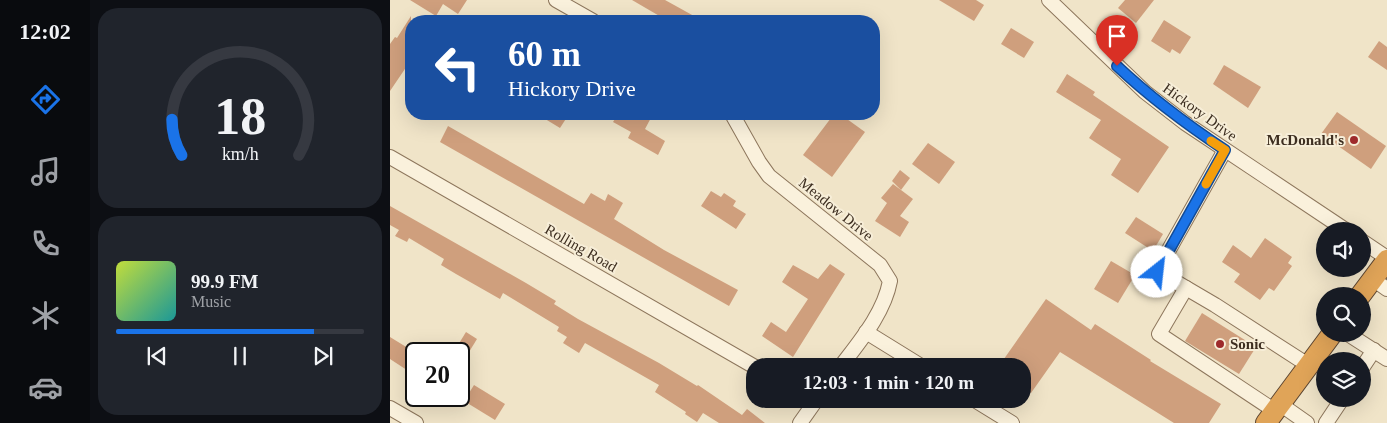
<!DOCTYPE html>
<html lang="en">
<head>
<meta charset="utf-8">
<style>
	:root { --surface:#171b24; --page:#20242c; --text:#f1f3f6; --muted:#9ea1a6; --line:#363941; --accent:#1a73e8 }
	body { margin:0; font-family:Georgia,serif; background:var(--page); color:var(--text); height:100vh; display:flex; flex-direction:column; font-size:19px; white-space:nowrap }
	* { box-sizing:border-box; margin:0 }
	p { font-size:16px; color:var(--muted) }
	.icon { flex:none; width:28px; height:28px; fill:none; stroke:currentColor; stroke-width:2; stroke-linecap:round; stroke-linejoin:round }
	.map { position:relative; flex:1; overflow:hidden }
	.side { display:flex; flex-direction:column; gap:8px; padding:8px; background:#0d0f14; width:300px }
	.side>* { flex:none }
	.hud { position:absolute; left:15px; top:15px; width:475px; height:105px; border-radius:20px; box-shadow:0 5px 20px #0002; background:#1a4fa0; color:#fff; overflow:hidden }
	.controls { position:absolute; left:926px; top:222px; display:grid; gap:10px }
	.controls a { display:grid; place-items:center; width:55px; height:55px; border-radius:50%; background:var(--surface); box-shadow:0 5px 20px #0002; font-size:25px }
	.speed { position:absolute; left:15px; top:342px; display:flex; gap:10px; font-size:25px; font-weight:700; text-align:center }
	.speed>* { display:grid; place-content:center; width:65px; height:65px; border-radius:50%; background:var(--surface); box-shadow:0 5px 20px #0002; line-height:1 }
	.speed .limit { border:2px solid #111; border-radius:8px; background:#fff; color:#111 }
	.pin { position:absolute; display:grid; place-items:center; width:42px; height:42px; color:#fff; margin:-51px -21px; border-radius:50% 50% 50% 0; rotate:-45deg; box-shadow:0 0 5px #0007 }
	.pin .icon { rotate:45deg }
	.me { position:absolute; width:55px; margin:-28px; rotate:29deg; stroke-linejoin:round; filter:drop-shadow(0 0 4px #0008) }
	.turn { display:flex; align-items:center; gap:18px; height:105px; padding:0 20px; font-size:22px }
	.turn .icon { width:65px; height:65px; stroke-width:2.5 }
	.turn b { display:block; font-size:35px; line-height:42px }
	.side .tile { flex:1; display:flex; flex-direction:column; justify-content:center; gap:8px; min-width:0; padding:0 18px; border-radius:20px; background:var(--page) }
	.side .dial { align-items:center; gap:0 }
	.dial svg { height:130px; overflow:visible; fill:none; stroke:var(--line); stroke-width:7; stroke-linecap:round; text-anchor:middle }
	.dial text { fill:var(--text); stroke:none }
	.song { display:flex; align-items:center; gap:15px }
	.cover { width:60px; height:60px; border-radius:8px; background:linear-gradient(135deg,hsl(70 70% 55%),hsl(180 70% 35%)) }
	.played { height:5px; border-radius:2px; background:linear-gradient(90deg,var(--accent) 80%,var(--line) 80%) }
	.keys { display:flex; justify-content:space-around; direction:ltr }
	.trip { position:absolute; left:356px; top:358px; width:285px; height:50px; border-radius:20px; background:var(--surface); box-shadow:0 5px 20px #0002; font-weight:700; line-height:50px; text-align:center }
	main { display:flex; flex:1; min-height:0 }
	.tab-bar { display:flex; flex-direction:column; width:90px; justify-content:space-around; align-items:center; background:#090b0e; color:var(--muted) }
	.tab-bar .icon { width:35px; height:35px }
	.tab-bar .current { color:var(--accent) }
	.tab-bar b { font-size:22px; color:var(--text) }
	.map>svg:first-child { display:block }
</style>
</head>
<body>
<main>
<nav class="tab-bar">
<b>12:02</b>
<svg class="icon current" aria-label="directions" viewBox="0 0 24 24"><path d="M12 3l9 9-9 9-9-9zM9 14v-3h6M13 9l2 2-2 2"/></svg>
<svg class="icon" aria-label="music" viewBox="0 0 24 24"><path d="M9 18V5l10-2v13"/><circle cx="6" cy="18" r="3"/><circle cx="16" cy="16" r="3"/></svg>
<svg class="icon" aria-label="phone" viewBox="0 0 24 24"><path d="M5 4h4l2 5-3 2q2 4 5 5l2-3 5 2v4C11 20 4 13 5 4z"/></svg>
<svg class="icon" aria-label="climate" viewBox="0 0 24 24"><path d="M12 3v18M4 7l16 10M4 17L20 7"/></svg>
<svg class="icon" aria-label="car" viewBox="0 0 24 24"><path d="M5 17H2v-5l4-1 3-4h7l3 4 3 1v5h-3M9 17h6M6 11h13"/><circle cx="7" cy="17" r="2"/><circle cx="17" cy="17" r="2"/></svg>
</nav>
<section class="side">
<div class="tile dial"><svg viewBox="0 0 100 80">
<path d="M14 69A42 42 0 1 1 86 69"/>
<path d="M14 69A42 42 0 0 1 8 47" stroke="#1a73e8"/>
<text x="50" y="56" font-size="32" font-weight="700">18</text>
<text x="50" y="72" font-size="11">km/h</text>
</svg></div>
<div class="tile">
<div class="song"><i class="cover"></i><div><b>99.9 FM</b><p>Music</p></div></div>
<div class="played"></div>
<div class="keys"><svg class="icon" aria-label="previous" viewBox="0 0 24 24"><path d="M18 5L8 12l10 7zM5 5v14"/></svg><svg class="icon" aria-label="pause" viewBox="0 0 24 24"><path d="M8 5v14M16 5v14"/></svg><svg class="icon" aria-label="next" viewBox="0 0 24 24"><path d="M6 5l10 7-10 7zM19 5v14"/></svg></div>
</div>
</section>
<div class="map">
<svg width="997" height="423" viewBox="0 0 997 423">
	<rect width="100%" height="100%" fill="#f0e4c8"/>
	<!-- building -->
	<g fill="#cf9f7d">
		<path d="M20 0H77L68 14 53 4 46 16Z"/>
		<path d="M242 0H275L313 21H278Z"/>
		<path d="M549 0H586L594 5 584 21Z"/>
		<path d="M735 0H764L746 23 728 8Z"/>
		<path d="M21 16V60L0 91V44L5 37 7 38Z"/>
		<path d="M774 20 801 37 790 54 782 49 780 53 761 41Z"/>
		<path d="M621 28 644 42 634 58 611 44Z"/>
		<path d="M989 41 997 47V70L978 57Z"/>
		<path d="M834 65 871 87 858 108 823 84Z"/>
		<path d="M677 74 705 92 703 95 779 147 748 193 721 175 731 159 699 138 711 120 666 92Z"/>
		<path d="M947 112 996 146 981 169 931 134Z"/>
		<path d="M147 114H179L170 128Z"/>
		<path d="M228 114H263L255 129 275 141 268 155 238 138 241 132 223 122Z"/>
		<path d="M444 114H450L475 132 442 177 413 155Z"/>
		<path d="M58 126 194 204 201 193 215 201 218 194 233 203 224 219 274 250 348 290 339 306 50 142Z"/>
		<path d="M538 143 565 162 549 184 522 164Z"/>
		<path d="M510 170 520 178 511 190 502 181Z"/>
		<path d="M503 184 523 199 510 216 519 222 510 237 485 221 497 203 491 198Z"/>
		<path d="M321 191 331 197 334 193 346 201 343 206 356 214 346 229 311 206Z"/>
		<path d="M0 206 136 283 166 301 164 304 188 319 269 363 307 386 308 385 352 415 357 409 375 423H329L313 413 307 422 295 414 296 412 265 392 269 385 195 343 189 353 173 343 177 337 167 331 169 327 113 293 110 299 66 274 51 265 54 259 19 238 17 242 5 236 9 230 0 225Z"/>
		<path d="M746 217 773 234 763 251 735 233Z"/>
		<path d="M875 238 902 257 898 263 902 266 884 291 879 288 870 300 844 282 850 274 832 262 843 245 861 258Z"/>
		<path d="M721 261 745 275 728 303 704 289Z"/>
		<path d="M440 264 455 274 403 357 372 336 381 322 396 332 418 299 392 282 403 265 428 279Z"/>
		<path d="M656 299 701 330 705 324 761 360 760 361 831 404 819 423H784L670 352 641 393 632 387V366H609Z"/>
		<path d="M812 313 866 347 849 374 795 341Z"/>
		<path d="M76 332 87 339 79 352 68 345Z"/>
		<path d="M0 337 26 353V376L0 359Z"/>
		<path d="M84 385 115 404 105 420 74 401Z"/>
	</g>
	<g fill="none" stroke-linecap="round" stroke-linejoin="round">
		<defs>
			<g id="minor">
				<path d="M166 0 203 21"/>
				<path d="M659 0 755 92 795 123 957 231"/>
				<path d="M342 114 369 162 379 176 490 265 500 281C494 313 470 341 451 366"/>
				<path d="M835 150 767 271 825 305 918 365"/>
				<path d="M0 157 365 367"/>
				<path d="M972 241 997 258"/>
				<path d="M983 279 997 289"/>
				<path d="M796 288 769 334 885 411"/>
				<path d="M476 332 531 366"/>
				<path d="M958 334 997 359"/>
				<path d="M972 368 984 350"/>
				<path d="M583 399 622 423"/>
				<path d="M890 404 917 423"/>
				<path d="M0 408 26 423"/>
				<path d="M410 423 427 399"/>
				<path d="M936 423 952 399"/>
			</g>
			<g id="highway">
				<path d="M970 296 997 260"/>
				<path d="M876 423 942 334"/>
			</g>
		</defs>
		<!-- minor casing -->
		<use href="#minor" stroke="#8d765c" stroke-width="16"/>
		<!-- highway casing -->
		<use href="#highway" stroke="#5b4430" stroke-width="22"/>
		<!-- minor -->
		<use href="#minor" stroke="#faf1dc" stroke-width="14"/>
		<!-- highway -->
		<use href="#highway" stroke="#e0a458" stroke-width="20"/>
	</g>
	<g fill="none" stroke-linecap="round" stroke-linejoin="round">
		<defs>
			<path id="route" d="M727 66C761 98 796 124 835 150L767 272"/>
		</defs>
		<!-- route casing -->
		<use href="#route" stroke="#114b97" stroke-width="12"/>
		<!-- route -->
		<use href="#route" stroke="#1a73e8" stroke-width="9"/>
		<!-- slow -->
		<path stroke="#f59e0b" stroke-width="9" d="M816 184 835 150 821 141"/>
	</g>
	<!-- markers -->
	<g fill="#9e2a2b" stroke="#f7eed8" stroke-width="2">
		<circle cx="964" cy="140" r="5"/>
		<circle cx="830" cy="344" r="5"/>
	</g>
	<g text-anchor="middle" dominant-baseline="central" stroke-width="4" stroke-linejoin="round" paint-order="stroke">
		<!-- street labels -->
		<g font-size="15" fill="#3d2e20" stroke="#f7eed8">
			<text transform="translate(810 112) rotate(36)">Hickory Drive</text>
			<text transform="translate(446 209) rotate(39)">Meadow Drive</text>
			<text transform="translate(191 248) rotate(30)">Rolling Road</text>
		</g>
		<!-- poi labels -->
		<g font-size="15" font-weight="bold" fill="#3d2e20" stroke="#f7eed8" text-anchor="end">
			<text x="954" y="140">McDonald's</text>
			<text x="840" y="344" text-anchor="start">Sonic</text>
		</g>
	</g>
</svg>
<div class="controls">
<a><svg class="icon" aria-label="sound" viewBox="0 0 24 24"><path d="M4 9h4l5-4v14l-5-4H4zM17 9q2 3 0 6"/></svg></a>
<a><svg class="icon" aria-label="search" viewBox="0 0 24 24"><circle cx="10" cy="10" r="6"/><path d="M15 15l6 6"/></svg></a>
<a><svg class="icon" aria-label="layers" viewBox="0 0 24 24"><path d="M12 4l9 5-9 5-9-5zM3 14l9 5 9-5"/></svg></a>
</div>
<div class="speed"><div class="limit">20</div></div>
<div class="pin" style="left:727px;top:66px;background:#d93025"><svg class="icon" aria-label="arrive" viewBox="0 0 24 24"><path d="M6 21V4h12l-3 4 3 4H6"/></svg></div>
<svg class="me" style="left:767px;top:272px" viewBox="-20 -20 40 40"><circle r="19" fill="#fff"/><path d="M0-13L10 11 0 6-10 11z" fill="#1a73e8"/></svg>
<div class="trip">12:03 · 1 min · 120 m</div>
<div class="hud">
<div class="turn"><svg class="icon" aria-label="left" viewBox="0 0 24 24"><path d="M17 20v-9H6M10 6l-5 5 5 5"/></svg><div><b>60 m</b>Hickory Drive</div></div>
</div>
</div>
</main>
</body>
</html>
